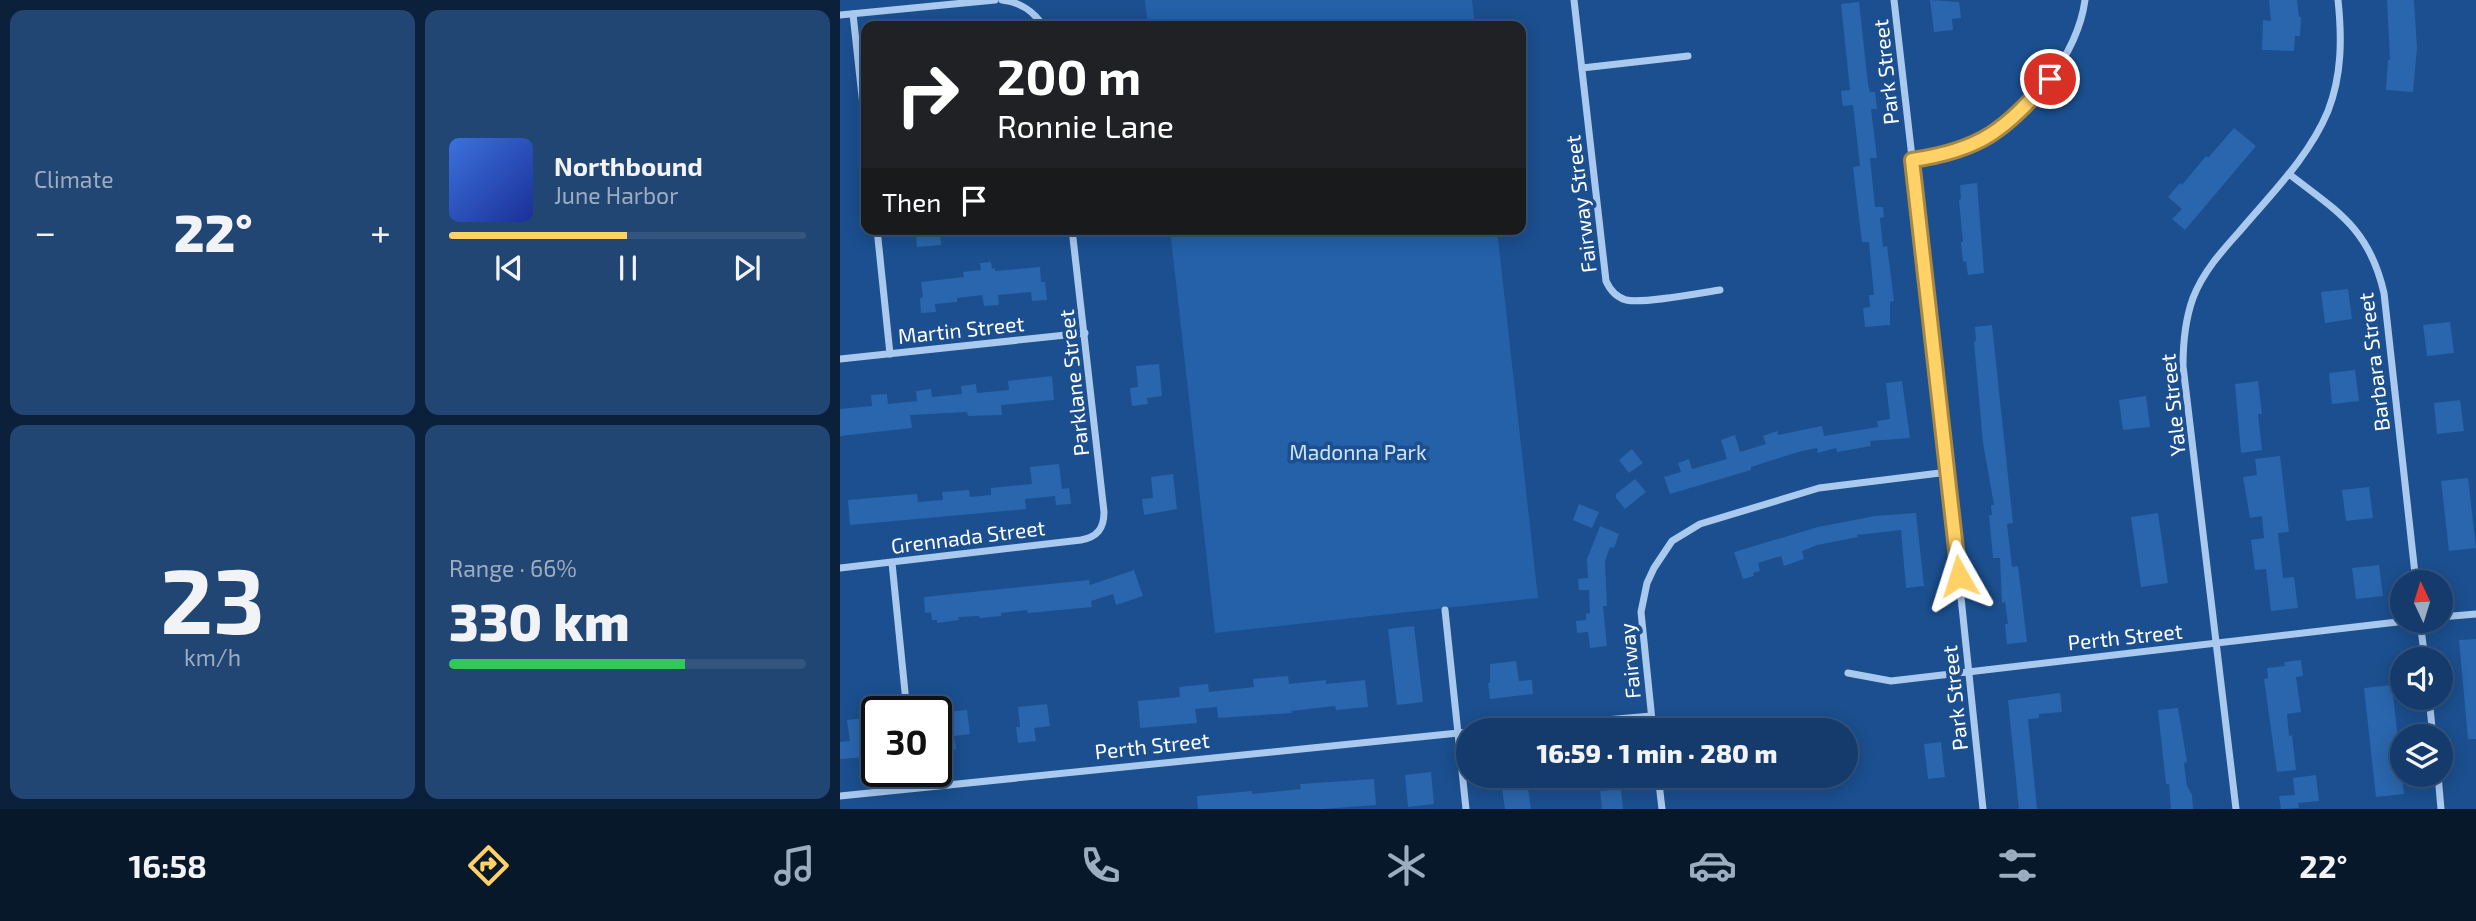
<!DOCTYPE html>
<html lang="en">
<head>
<meta charset="utf-8">
<style>
	:root { --surface:#143b6b; --page:#214673; --text:#f1f3f6; --muted:#9dadc1; --line:#33557e; --accent:#ffd166 }
	body { margin:0; font-family:"Exo 2",sans-serif; background:var(--page); color:var(--text); height:100vh; display:flex; flex-direction:column; font-size:26px; white-space:nowrap }
	* { box-sizing:border-box; margin:0 }
	p { font-size:23px; color:var(--muted) }
	.icon { flex:none; width:38px; height:38px; fill:none; stroke:currentColor; stroke-width:2; stroke-linecap:round; stroke-linejoin:round }
	.map { position:relative; flex:1; overflow:hidden }
	.side { display:flex; flex-direction:column; gap:10px; padding:10px; background:#0b203b; width:840px }
	.side>* { flex:none }
	.hud { position:absolute; left:21px; top:21px; width:665px; height:214px; border-radius:14px; box-shadow:0 4px 18px #0003,0 0 0 2px var(--line); background:#202124; color:#fff; overflow:hidden }
	.needle { width:46px; rotate:356deg }
	.tools { position:absolute; left:1550px; top:570px; display:grid; gap:14px }
	.tools a { display:grid; place-items:center; width:63px; height:63px; border-radius:50%; background:var(--surface); box-shadow:0 4px 18px #0003,0 0 0 2px var(--line); font-size:35px }
	.speed { position:absolute; left:21px; top:696px; display:flex; gap:14px; font-size:35px; font-weight:700; text-align:center }
	.speed>* { display:grid; place-content:center; width:91px; height:91px; border-radius:50%; background:var(--surface); box-shadow:0 4px 18px #0003,0 0 0 2px var(--line); line-height:1 }
	.speed .limit { border:4px solid #111; border-radius:10px; background:#fff; color:#111 }
	.pin { position:absolute; display:grid; place-items:center; width:60px; height:60px; color:#fff; margin:-30px; border:4px solid #fff; border-radius:50%; box-shadow:0 2px 7px #0007 }
	.me { position:absolute; width:77px; margin:-38px; rotate:354deg; stroke-linejoin:round; filter:drop-shadow(0 0 5px #0008) }
	.turn { display:flex; align-items:center; gap:24px; height:147px; padding:0 21px; font-size:32px }
	.turn .icon { width:91px; height:91px; stroke-width:2.5 }
	.turn b { display:block; font-size:49px; line-height:60px }
	.then { display:flex; align-items:center; height:66px; padding:0 21px; background:#0003; gap:14px; font-size:26px }
	.big { font-size:52px; font-weight:800; line-height:1.1 }
	.side .widget { flex:1; display:flex; flex-direction:column; justify-content:center; gap:10px; min-width:0; padding:0 24px; border-radius:14px; background:var(--page) }
	.side .dial { align-items:center; gap:0 }
	.dial b { font-size:91px; line-height:1 }
	.song { display:flex; align-items:center; gap:21px }
	.cover { width:84px; height:84px; border-radius:10px; background:linear-gradient(135deg,hsl(220 70% 55%),hsl(230 70% 35%)) }
	.played { height:7px; border-radius:4px; background:linear-gradient(90deg,var(--accent) 50%,var(--line) 50%) }
	.keys { display:flex; justify-content:space-around; direction:ltr }
	.heat { display:flex; justify-content:space-between; align-items:center; font-size:38px; direction:ltr }
	.charge { height:10px; border-radius:5px; background:linear-gradient(90deg,#34c759 66%,var(--line) 0) }
	.side .tiles { flex:1; display:grid; gap:10px; grid-template-columns:repeat(2,1fr) }
	.trip { position:absolute; left:616px; top:718px; width:402px; height:70px; border-radius:35px; background:var(--surface); box-shadow:0 4px 18px #0003,0 0 0 2px var(--line); font-weight:800; line-height:70px; text-align:center }
	.menu { display:flex; height:112px; justify-content:space-around; align-items:center; background:#08182b; color:var(--muted) }
	.menu .icon { width:49px; height:49px }
	.menu .on { color:var(--accent) }
	.menu b { font-size:32px; color:var(--text) }
	main { display:flex; flex:1; min-height:0 }
	.map>svg:first-child { display:block }
</style>
</head>
<body>
<main>
<section class="side">
<div class="tiles">
<div class="widget"><p>Climate</p>
<div class="heat"><a>−</a><b class="big">22°</b><a>+</a></div>
</div>
<div class="widget">
<div class="song"><i class="cover"></i><div><b>Northbound</b><p>June Harbor</p></div></div>
<div class="played"></div>
<div class="keys"><svg class="icon" aria-label="previous" viewBox="0 0 24 24"><path d="M18 5L8 12l10 7zM5 5v14"/></svg><svg class="icon" aria-label="pause" viewBox="0 0 24 24"><path d="M8 5v14M16 5v14"/></svg><svg class="icon" aria-label="next" viewBox="0 0 24 24"><path d="M6 5l10 7-10 7zM19 5v14"/></svg></div>
</div>
<div class="widget dial"><b>23</b><p>km/h</p></div>
<div class="widget"><p>Range · 66%</p><b class="big">330 km</b><div class="charge"></div></div>
</div>
</section>
<div class="map">
<svg width="1636" height="809" viewBox="0 0 1636 809">
	<rect width="100%" height="100%" fill="#1b4f8f"/>
	<!-- green -->
	<g fill="#2461a8">
		<path d="M305 0H632L635 26H308Z"/>
		<path d="M330 229H657L698 598 375 633Z"/>
	</g>
	<!-- building -->
	<g fill="#2a66ad">
		<path d="M1090 0 1119 2 1121 18 1112 19 1113 30 1094 32Z"/>
		<path d="M1429 0H1457L1459 17H1461L1460 36H1455L1454 51 1422 50 1423 20 1431 21Z"/>
		<path d="M1547 0H1574L1577 48 1573 92 1546 90 1548 60H1550Z"/>
		<path d="M1019 2 1028 84 1030 92H1035L1037 109H1031L1037 158H1030L1035 207H1043L1044 217 1040 218 1043 247 1047 246 1054 301 1050 302V325L1025 327 1023 308 1030 307 1029 295H1034L1029 242H1022L1017 201 1013 167 1020 166 1013 105 1003 106 1001 91 1010 90 1001 4Z"/>
		<path d="M1394 128 1416 146 1345 230 1332 219 1342 209 1328 197 1340 183 1342 185 1366 156 1368 158Z"/>
		<path d="M1137 183 1144 273 1128 275 1126 261 1123 262 1121 242H1123L1119 200 1121 199 1120 185Z"/>
		<path d="M82 229H100L101 245 77 247 76 232H82Z"/>
		<path d="M151 262 152 269 155 268V271L200 267 201 282H205L207 300 192 301 191 292 158 295 159 305 144 306 142 295 117 298V302L95 304 96 312 81 313 80 298 83 297 81 282 124 277 123 272 141 270 140 263Z"/>
		<path d="M1508 289 1512 319 1485 323 1481 292Z"/>
		<path d="M1610 322 1614 353 1587 356 1583 325Z"/>
		<path d="M1152 325 1173 523 1167 524 1172 567 1178 566 1187 642 1167 644 1165 624H1168L1165 602 1162 603 1160 558H1153L1149 515H1152L1151 505H1154L1143 443 1134 342 1136 341 1135 327Z"/>
		<path d="M319 364 322 396 307 398 308 404 292 406 290 388 298 387 296 366Z"/>
		<path d="M1515 370 1519 401 1492 404 1489 373Z"/>
		<path d="M212 376 214 400 161 405 162 415 128 416 127 412 70 415 72 428 0 436V409L32 406 31 395 47 394 48 404 77 401 76 391 91 389 92 397 122 394 121 386 136 384 137 393 169 390 168 381Z"/>
		<path d="M1062 381 1070 438 1030 441 1031 446 997 452 996 448 978 453 977 448 958 452 911 467V470L830 494 824 477 841 472 838 463 849 459 852 469 887 459 881 440 895 435 900 452 926 444 923 436 937 431 938 435 982 426 984 436 1038 427 1037 421 1050 419 1046 383Z"/>
		<path d="M1418 381 1422 414H1418L1422 450 1401 453 1395 384Z"/>
		<path d="M1306 396 1310 427 1283 430 1279 400Z"/>
		<path d="M1620 400 1624 431 1597 434 1594 403Z"/>
		<path d="M792 449 803 463 789 473 779 460Z"/>
		<path d="M1440 456 1449 532 1438 533 1443 578 1454 577 1458 608 1431 611 1426 569 1415 570 1411 540 1424 538 1422 516 1410 518 1403 477 1417 475 1415 459Z"/>
		<path d="M219 464 222 489 229 488 231 504 216 505 215 496 185 499 186 509 10 525 8 500 77 494 78 502 103 500 102 492 129 490 130 497 151 495V488L192 484 190 467Z"/>
		<path d="M333 474 337 509 304 515 302 499 313 498 311 477Z"/>
		<path d="M1628 478 1636 548 1609 551 1601 481Z"/>
		<path d="M795 479 806 492 785 509 776 498V494Z"/>
		<path d="M1529 487 1533 518 1506 521 1502 490Z"/>
		<path d="M739 504 759 512 752 528 733 520Z"/>
		<path d="M1076 513 1084 586 1066 588 1061 530 1017 535 1018 537 977 545 962 551 964 559 944 566 941 556 918 563 920 571 913 573 914 576 903 579 894 552 978 527 1035 516Z"/>
		<path d="M1318 513 1328 583 1301 587 1291 517Z"/>
		<path d="M760 526 779 534 774 548 770 547 765 561 767 606H763L767 646 750 648 748 632 737 633 736 621 746 620V614L750 613 749 590H739L738 579 748 578 747 559Z"/>
		<path d="M1539 565 1543 596 1516 599 1512 568Z"/>
		<path d="M294 570 303 596 276 605 273 594 251 601 252 607 188 613 187 610 161 613V616L140 618 139 616 118 617 119 620 97 623V620H92L91 612 85 613 84 597 249 580 250 585Z"/>
		<path d="M574 626 583 702 557 705 548 629Z"/>
		<path d="M1636 639V739H1628L1619 640Z"/>
		<path d="M1461 660 1463 676 1456 677 1461 712 1447 714 1449 736 1452 735 1456 770 1437 772 1424 679 1428 678 1427 668 1445 666 1444 662Z"/>
		<path d="M676 661 679 681 692 680 693 694 650 699 648 683H650V664Z"/>
		<path d="M448 676 449 684 486 680V684L525 680 528 707 496 710 495 706 451 711 452 713 378 718 377 707 355 709 357 723 300 728 298 701 340 697 339 687 368 684 369 692 414 687 413 679Z"/>
		<path d="M1552 685 1564 794 1536 797 1524 688Z"/>
		<path d="M1220 693 1222 712 1199 714V718L1188 719 1197 809H1179L1168 700Z"/>
		<path d="M207 704 210 726 194 728 196 741 178 743 176 727H180L178 707Z"/>
		<path d="M1338 708 1347 762 1344 763 1347 786 1352 795 1353 809H1331L1329 784H1326L1318 710Z"/>
		<path d="M127 710 130 734 114 736 116 749 97 751 96 735H100L97 713Z"/>
		<path d="M37 717V743L25 745 26 757 0 759V742L10 741 7 720Z"/>
		<path d="M1101 742 1105 777 1088 779 1084 744Z"/>
		<path d="M591 772 594 804 568 807 565 775Z"/>
		<path d="M660 775H686L691 809H665Z"/>
		<path d="M1476 775 1479 801 1458 803 1459 808 1441 809 1439 796 1455 795 1453 778Z"/>
		<path d="M534 779 536 805 482 809H358L357 796 412 791V794L461 789 460 784Z"/>
		<path d="M781 789 783 809H762L760 791Z"/>
	</g>
	<g fill="none" stroke-linecap="round" stroke-linejoin="round">
		<!-- street -->
		<g stroke="#a9c9ee" stroke-width="7">
			<path d="M162 0C179 2 194 11 203 26"/>
			<path d="M734 0 766 281C770 290 776 297 786 300 803 304 860 293 880 290"/>
			<path d="M1054 0 1108 472 1143 809"/>
			<path d="M13 14 26 133"/>
			<path d="M0 15 155 0"/>
			<path d="M742 68 848 56"/>
			<path d="M1072 160C1096 156 1118 152 1140 142 1188 119 1238 53 1245 0"/>
			<path d="M1449 174C1498 212 1529 228 1544 293L1576 583"/>
			<path d="M37 229 50 354"/>
			<path d="M0 359 245 333"/>
			<path d="M52 563 67 712"/>
			<path d="M0 568 241 540C257 537 264 529 264 512L232 229"/>
			<path d="M605 610 626 809"/>
			<path d="M1601 617 1636 614"/>
			<path d="M1580 621 1585 660"/>
			<path d="M1008 673 1051 681 1566 621"/>
			<path d="M1589 698 1593 737"/>
			<path d="M652 730 811 716"/>
			<path d="M813 730 801 612 807 583 814 568 832 541 860 524 979 488 1108 472"/>
			<path d="M73 772 75 787"/>
			<path d="M818 775 822 809"/>
			<path d="M1598 775 1601 809"/>
			<path d="M0 796 628 732"/>
			<path d="M1396 809 1343 366C1343 342 1345 320 1353 298 1363 272 1381 252 1399 232 1431 194 1469 157 1488 111 1502 75 1502 38 1498 0"/>
		</g>
	</g>
	<g fill="none" stroke-linecap="round" stroke-linejoin="round">
		<defs>
			<path id="route" d="M1119 576 1072 160C1142 150 1164 130 1210 79"/>
		</defs>
		<!-- route casing -->
		<use href="#route" stroke="#a68842" stroke-width="18"/>
		<!-- route -->
		<use href="#route" stroke="#ffd166" stroke-width="12"/>
	</g>
	<g text-anchor="middle" dominant-baseline="central" stroke-width="7" stroke-linejoin="round" paint-order="stroke">
		<!-- street labels -->
		<g font-size="21" fill="#fff" stroke="#1b4f8f">
			<text transform="translate(1045 72) rotate(-96)">Park Street</text>
			<text transform="translate(740 204) rotate(-97)">Fairway Street</text>
			<text transform="translate(121 329) rotate(-6)">Martin Street</text>
			<text transform="translate(1533 362) rotate(-97)">Barbara Street</text>
			<text transform="translate(233 383) rotate(-96)">Parklane Street</text>
			<text transform="translate(1332 405) rotate(-96)">Yale Street</text>
			<text transform="translate(128 536) rotate(-7)">Grennada Street</text>
			<text transform="translate(1285 636) rotate(-6)">Perth Street</text>
			<text transform="translate(789 661) rotate(-95)">Fairway</text>
			<text transform="translate(1114 698) rotate(-96)">Park Street</text>
			<text transform="translate(312 745) rotate(-6)">Perth Street</text>
		</g>
		<!-- park labels -->
		<g font-size="21" fill="#cfe3fa" stroke="#1b4f8f">
			<text x="518" y="451">Madonna Park</text>
		</g>
	</g>
</svg>
<div class="tools">
<a><svg class="needle" viewBox="-14 -14 28 28"><path d="M0-13l5 13h-10z" fill="#e53935"/><path d="M0 13l5-13h-10z" fill="#9dadc1"/></svg></a>
<a><svg class="icon" aria-label="sound" viewBox="0 0 24 24"><path d="M4 9h4l5-4v14l-5-4H4zM17 9q2 3 0 6"/></svg></a>
<a><svg class="icon" aria-label="layers" viewBox="0 0 24 24"><path d="M12 4l9 5-9 5-9-5zM3 14l9 5 9-5"/></svg></a>
</div>
<div class="speed"><div class="limit">30</div></div>
<div class="pin" style="left:1210px;top:79px;background:#d93025"><svg class="icon" aria-label="arrive" viewBox="0 0 24 24"><path d="M6 21V4h12l-3 4 3 4H6"/></svg></div>
<svg class="me" style="left:1119px;top:576px" viewBox="-20 -20 40 40"><path d="M0-17L14 15 0 8-14 15z" fill="#ffd166" stroke="#fff" stroke-width="4"/></svg>
<div class="trip">16:59 · 1 min · 280 m</div>
<div class="hud">
<div class="turn"><svg class="icon" aria-label="right" viewBox="0 0 24 24"><path d="M7 20v-9h11M14 6l5 5-5 5"/></svg><div><b>200 m</b>Ronnie Lane</div></div>
<div class="then">Then<svg class="icon" aria-label="arrive" viewBox="0 0 24 24"><path d="M6 21V4h12l-3 4 3 4H6"/></svg></div>
</div>
</div>
</main>
<nav class="menu">
<b>16:58</b>
<svg class="icon on" aria-label="directions" viewBox="0 0 24 24"><path d="M12 3l9 9-9 9-9-9zM9 14v-3h6M13 9l2 2-2 2"/></svg>
<svg class="icon" aria-label="music" viewBox="0 0 24 24"><path d="M9 18V5l10-2v13"/><circle cx="6" cy="18" r="3"/><circle cx="16" cy="16" r="3"/></svg>
<svg class="icon" aria-label="phone" viewBox="0 0 24 24"><path d="M5 4h4l2 5-3 2q2 4 5 5l2-3 5 2v4C11 20 4 13 5 4z"/></svg>
<svg class="icon" aria-label="climate" viewBox="0 0 24 24"><path d="M12 3v18M4 7l16 10M4 17L20 7"/></svg>
<svg class="icon" aria-label="car" viewBox="0 0 24 24"><path d="M5 17H2v-5l4-1 3-4h7l3 4 3 1v5h-3M9 17h6M6 11h13"/><circle cx="7" cy="17" r="2"/><circle cx="17" cy="17" r="2"/></svg>
<svg class="icon" aria-label="filters" viewBox="0 0 24 24"><path d="M4 7h16M4 17h16"/><circle cx="9" cy="7" r="2"/><circle cx="15" cy="17" r="2"/></svg>
<b>22°</b>
</nav>
</body>
</html>
